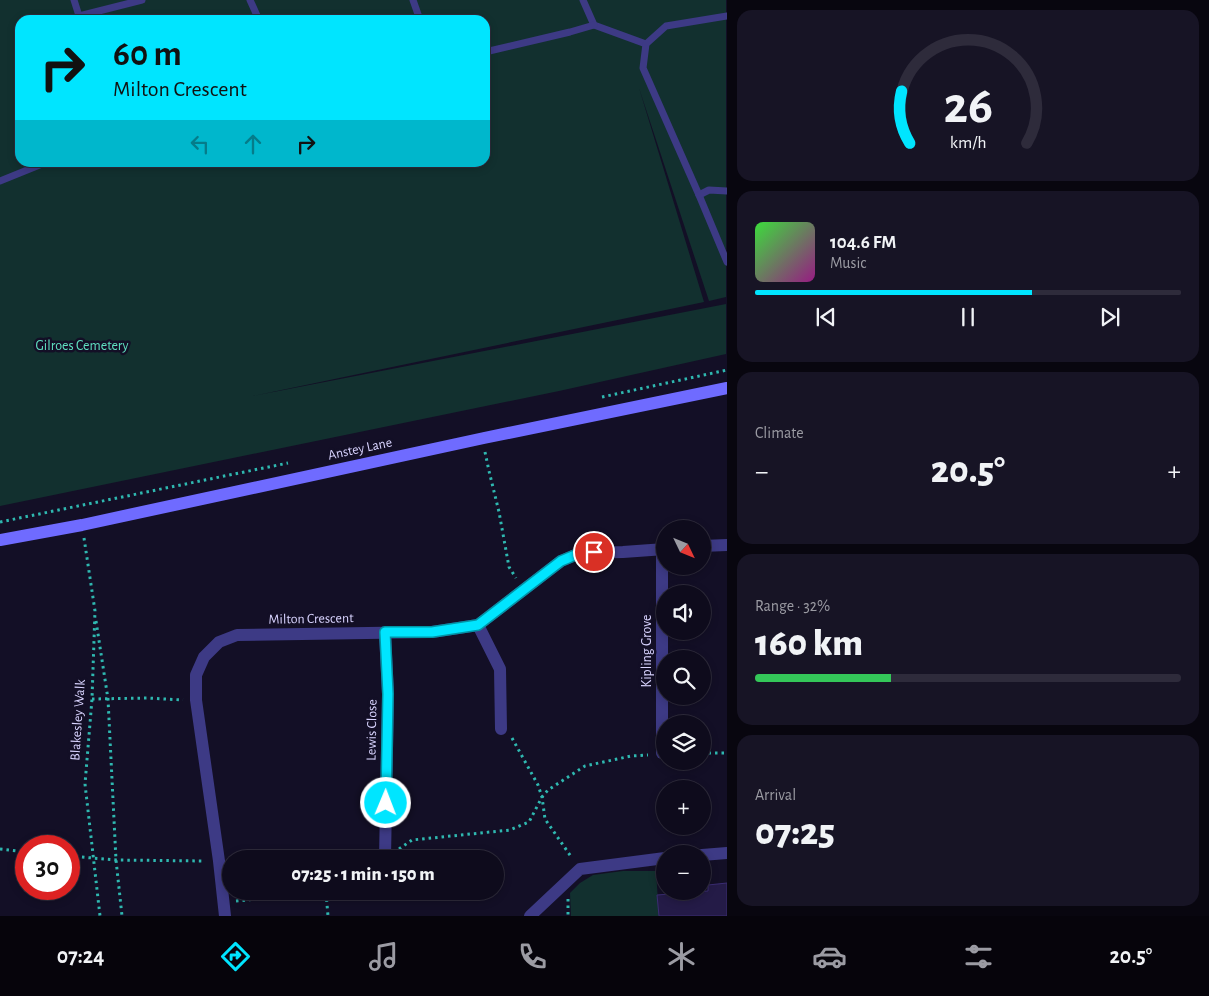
<!DOCTYPE html>
<html lang="en">
<head>
<meta charset="utf-8">
<style>
	:root { --surface:#0e0b1c; --page:#171425; --text:#f1f3f6; --muted:#9b9ba3; --line:#2e2b3b; --accent:#00e5ff }
	body { margin:0; font-family:"Alegreya Sans",sans-serif; background:var(--page); color:var(--text); height:100vh; display:flex; flex-direction:column; font-size:19px; white-space:nowrap }
	* { box-sizing:border-box; margin:0 }
	p { font-size:16px; color:var(--muted) }
	.icon { flex:none; width:28px; height:28px; fill:none; stroke:currentColor; stroke-width:2; stroke-linecap:round; stroke-linejoin:round }
	.map { position:relative; flex:1; overflow:hidden }
	.details { display:flex; flex-direction:column; gap:10px; padding:10px; background:#08060f; width:482px }
	.details>* { flex:none }
	.top-card { position:absolute; left:15px; top:15px; width:475px; height:152px; border-radius:15px; box-shadow:0 2px 8px #0003,0 0 0 1px var(--line); background:#00e5ff; color:#111; overflow:hidden }
	.needle { width:32px; rotate:133deg }
	.buttons { position:absolute; left:656px; top:520px; display:grid; gap:10px }
	.buttons a { display:grid; place-items:center; width:55px; height:55px; border-radius:50%; background:var(--surface); box-shadow:0 2px 8px #0003,0 0 0 1px var(--line); font-size:25px }
	.speed { position:absolute; left:15px; top:835px; display:flex; gap:10px; font-size:25px; font-weight:700; text-align:center }
	.speed>* { display:grid; place-content:center; width:65px; height:65px; border-radius:50%; background:var(--surface); box-shadow:0 2px 8px #0003,0 0 0 1px var(--line); line-height:1 }
	.speed .limit { border:8px solid #d22; background:#fff; color:#111 }
	.pin { position:absolute; display:grid; place-items:center; width:42px; height:42px; color:#fff; margin:-21px; border:2px solid #fff; border-radius:50%; box-shadow:0 1px 5px #0007 }
	.me { position:absolute; width:55px; margin:-28px; rotate:1deg; stroke-linejoin:round; filter:drop-shadow(0 0 4px #0008) }
	.turn { display:flex; align-items:center; gap:18px; height:105px; padding:0 15px; font-size:22px }
	.turn .icon { width:65px; height:65px; stroke-width:2.5 }
	.turn b { display:block; font-size:35px; line-height:42px }
	.lanes { display:flex; align-items:center; height:48px; padding:0 15px; background:#0003; justify-content:center; gap:25px; direction:ltr }
	.lanes .off { opacity:.35 }
	.big { font-size:38px; font-weight:800; line-height:1.1 }
	.details .tile { flex:1; display:flex; flex-direction:column; justify-content:center; gap:8px; min-width:0; padding:0 18px; border-radius:15px; background:var(--page) }
	.details .dial { align-items:center; gap:0 }
	.dial svg { height:130px; overflow:visible; fill:none; stroke:var(--line); stroke-width:7; stroke-linecap:round; text-anchor:middle }
	.dial text { fill:var(--text); stroke:none }
	.song { display:flex; align-items:center; gap:15px }
	.cover { width:60px; height:60px; border-radius:8px; background:linear-gradient(135deg,hsl(120 70% 55%),hsl(310 70% 35%)) }
	.played { height:5px; border-radius:2px; background:linear-gradient(90deg,var(--accent) 65%,var(--line) 65%) }
	.keys { display:flex; justify-content:space-around; direction:ltr }
	.heat { display:flex; justify-content:space-between; align-items:center; font-size:28px; direction:ltr }
	.charge { height:8px; border-radius:4px; background:linear-gradient(90deg,#34c759 32%,var(--line) 0) }
	.trip { position:absolute; left:222px; top:850px; width:282px; height:50px; border-radius:25px; background:var(--surface); box-shadow:0 2px 8px #0003,0 0 0 1px var(--line); font-weight:800; line-height:50px; text-align:center }
	.menu { display:flex; height:80px; justify-content:space-around; align-items:center; background:#06040b; color:var(--muted) }
	.menu .icon { width:35px; height:35px }
	.menu .active { color:var(--accent) }
	.menu b { font-size:22px; color:var(--text) }
	main { display:flex; flex:1; min-height:0 }
	.map>svg:first-child { display:block }
</style>
</head>
<body>
<main>
<div class="map">
<svg width="727" height="916" viewBox="0 0 727 916">
	<rect width="100%" height="100%" fill="#130f26"/>
	<!-- green -->
	<g fill="#12302f" fill-rule="evenodd">
		<path d="M0 0H726V297L709 301 639 88 704 302 253 396 726 304V354L559 391 0 506ZM20 20H485V162H20Z"/>
		<path d="M623 871H656L659 916H571L570 893 580 883 593 875Z"/>
	</g>
	<!-- building -->
	<path fill="#241b47" stroke="#3b2d73" d="M727 883V916H659L657 895 708 891V885Z"/>
	<g fill="none" stroke-linecap="round" stroke-linejoin="round">
		<!-- path -->
		<g stroke="#2fb8b0" stroke-width="3" stroke-dasharray="2.5 4" stroke-linecap="butt">
			<path d="M602 397 727 370"/>
			<path d="M485 452 489 471 499 512 509 567 516 578"/>
			<path d="M0 522 288 463"/>
			<path d="M84 538 95 611 92 699 85 784 100 916"/>
			<path d="M96 621 108 699 116 860 122 916"/>
			<path d="M92 699 148 698 183 700"/>
			<path d="M512 738 538 785 542 797 545 819 572 858"/>
			<path d="M702 753H727"/>
			<path d="M0 849 26 852"/>
			<path d="M399 849 412 840 510 830 529 822 542 797 548 790 585 766 631 756 648 755"/>
			<path d="M69 856 116 860 205 861"/>
			<path d="M326 893 328 916"/>
			<path d="M568 899V916"/>
			<path d="M236 901 326 893 333 891"/>
		</g>
		<!-- service -->
		<g stroke="#3d3a85" stroke-width="7">
			<path d="M74 0 80 19"/>
			<path d="M250 0 259 20"/>
			<path d="M413 0 420 20"/>
			<path d="M583 0 594 25 646 44"/>
			<path d="M79 16 142 0"/>
			<path d="M727 16 666 26 646 44 643 68 699 195 727 262"/>
			<path d="M485 52 570 32 594 25"/>
			<path d="M0 181 47 162"/>
			<path d="M699 195 709 190 727 191"/>
		</g>
		<!-- minor -->
		<g stroke="#3d3a85" stroke-width="12">
			<path d="M702 546 727 545"/>
			<path d="M478 625 500 669 501 729"/>
			<path d="M385 633 388 695 385 858"/>
			<path d="M662 753V549"/>
			<path d="M702 855 727 853"/>
			<path d="M225 916 219 861 196 700V675L204 657 219 642 237 635 432 632 478 625 561 561 580 553 623 552 665 549"/>
			<path d="M530 916 580 869 665 858"/>
		</g>
		<!-- secondary -->
		<path stroke="#6f6bff" stroke-width="12" d="M0 540 82 525 484 438 727 388"/>
	</g>
	<g fill="none" stroke-linecap="round" stroke-linejoin="round">
		<defs>
			<path id="route" d="M386 803 388 694 385 632H432L478 625 561 561 580 553 594 552"/>
		</defs>
		<!-- route casing -->
		<use href="#route" stroke="#0095a6" stroke-width="12"/>
		<!-- route -->
		<use href="#route" stroke="#00e5ff" stroke-width="9"/>
	</g>
	<g text-anchor="middle" dominant-baseline="central" stroke-width="5" stroke-linejoin="round" paint-order="stroke">
		<!-- park labels -->
		<g font-size="14" fill="#5fe0c0" stroke="#130f26">
			<text x="82" y="346">Gilroes Cemetery</text>
		</g>
		<!-- street labels -->
		<g font-size="14" fill="#d9d4ff" stroke="#130f26">
			<text transform="translate(360 449) rotate(-12)">Anstey Lane</text>
			<text transform="translate(311 619) rotate(-1)">Milton Crescent</text>
			<text transform="translate(647 651) rotate(-90)">Kipling Grove</text>
			<text transform="translate(78 720) rotate(-86)">Blakesley Walk</text>
			<text transform="translate(372 730) rotate(-89)">Lewis Close</text>
		</g>
	</g>
</svg>
<div class="buttons">
<a><svg class="needle" viewBox="-14 -14 28 28"><path d="M0-13l5 13h-10z" fill="#e53935"/><path d="M0 13l5-13h-10z" fill="#9b9ba3"/></svg></a>
<a><svg class="icon" aria-label="sound" viewBox="0 0 24 24"><path d="M4 9h4l5-4v14l-5-4H4zM17 9q2 3 0 6"/></svg></a>
<a><svg class="icon" aria-label="search" viewBox="0 0 24 24"><circle cx="10" cy="10" r="6"/><path d="M15 15l6 6"/></svg></a>
<a><svg class="icon" aria-label="layers" viewBox="0 0 24 24"><path d="M12 4l9 5-9 5-9-5zM3 14l9 5 9-5"/></svg></a>
<a>+</a>
<a>−</a>
</div>
<div class="speed"><div class="limit">30</div></div>
<div class="pin" style="left:594px;top:552px;background:#d93025"><svg class="icon" aria-label="arrive" viewBox="0 0 24 24"><path d="M6 21V4h12l-3 4 3 4H6"/></svg></div>
<svg class="me" style="left:386px;top:803px" viewBox="-20 -20 40 40"><circle r="17" fill="#00e5ff" stroke="#fff" stroke-width="3"/><path d="M0-11L8 9 0 5-8 9z" fill="#fff"/></svg>
<div class="trip">07:25 · 1 min · 150 m</div>
<div class="top-card">
<div class="turn"><svg class="icon" aria-label="right" viewBox="0 0 24 24"><path d="M7 20v-9h11M14 6l5 5-5 5"/></svg><div><b>60 m</b>Milton Crescent</div></div>
<div class="lanes"><svg class="icon off" aria-label="left" viewBox="0 0 24 24"><path d="M17 20v-9H6M10 6l-5 5 5 5"/></svg><svg class="icon off" aria-label="ahead" viewBox="0 0 24 24"><path d="M12 20V5M6 11l6-6 6 6"/></svg><svg class="icon" aria-label="right" viewBox="0 0 24 24"><path d="M7 20v-9h11M14 6l5 5-5 5"/></svg></div>
</div>
</div>
<section class="details">
<div class="tile dial"><svg viewBox="0 0 100 80">
<path d="M14 69A42 42 0 1 1 86 69"/>
<path d="M14 69A42 42 0 0 1 9 37" stroke="#00e5ff"/>
<text x="50" y="56" font-size="32" font-weight="700">26</text>
<text x="50" y="72" font-size="11">km/h</text>
</svg></div>
<div class="tile">
<div class="song"><i class="cover"></i><div><b>104.6 FM</b><p>Music</p></div></div>
<div class="played"></div>
<div class="keys"><svg class="icon" aria-label="previous" viewBox="0 0 24 24"><path d="M18 5L8 12l10 7zM5 5v14"/></svg><svg class="icon" aria-label="pause" viewBox="0 0 24 24"><path d="M8 5v14M16 5v14"/></svg><svg class="icon" aria-label="next" viewBox="0 0 24 24"><path d="M6 5l10 7-10 7zM19 5v14"/></svg></div>
</div>
<div class="tile"><p>Climate</p>
<div class="heat"><a>−</a><b class="big">20.5°</b><a>+</a></div>
</div>
<div class="tile"><p>Range · 32%</p><b class="big">160 km</b><div class="charge"></div></div>
<div class="tile"><p>Arrival</p><b class="big">07:25</b></div>
</section>
</main>
<nav class="menu">
<b>07:24</b>
<svg class="icon active" aria-label="directions" viewBox="0 0 24 24"><path d="M12 3l9 9-9 9-9-9zM9 14v-3h6M13 9l2 2-2 2"/></svg>
<svg class="icon" aria-label="music" viewBox="0 0 24 24"><path d="M9 18V5l10-2v13"/><circle cx="6" cy="18" r="3"/><circle cx="16" cy="16" r="3"/></svg>
<svg class="icon" aria-label="phone" viewBox="0 0 24 24"><path d="M5 4h4l2 5-3 2q2 4 5 5l2-3 5 2v4C11 20 4 13 5 4z"/></svg>
<svg class="icon" aria-label="climate" viewBox="0 0 24 24"><path d="M12 3v18M4 7l16 10M4 17L20 7"/></svg>
<svg class="icon" aria-label="car" viewBox="0 0 24 24"><path d="M5 17H2v-5l4-1 3-4h7l3 4 3 1v5h-3M9 17h6M6 11h13"/><circle cx="7" cy="17" r="2"/><circle cx="17" cy="17" r="2"/></svg>
<svg class="icon" aria-label="filters" viewBox="0 0 24 24"><path d="M4 7h16M4 17h16"/><circle cx="9" cy="7" r="2"/><circle cx="15" cy="17" r="2"/></svg>
<b>20.5°</b>
</nav>
</body>
</html>
